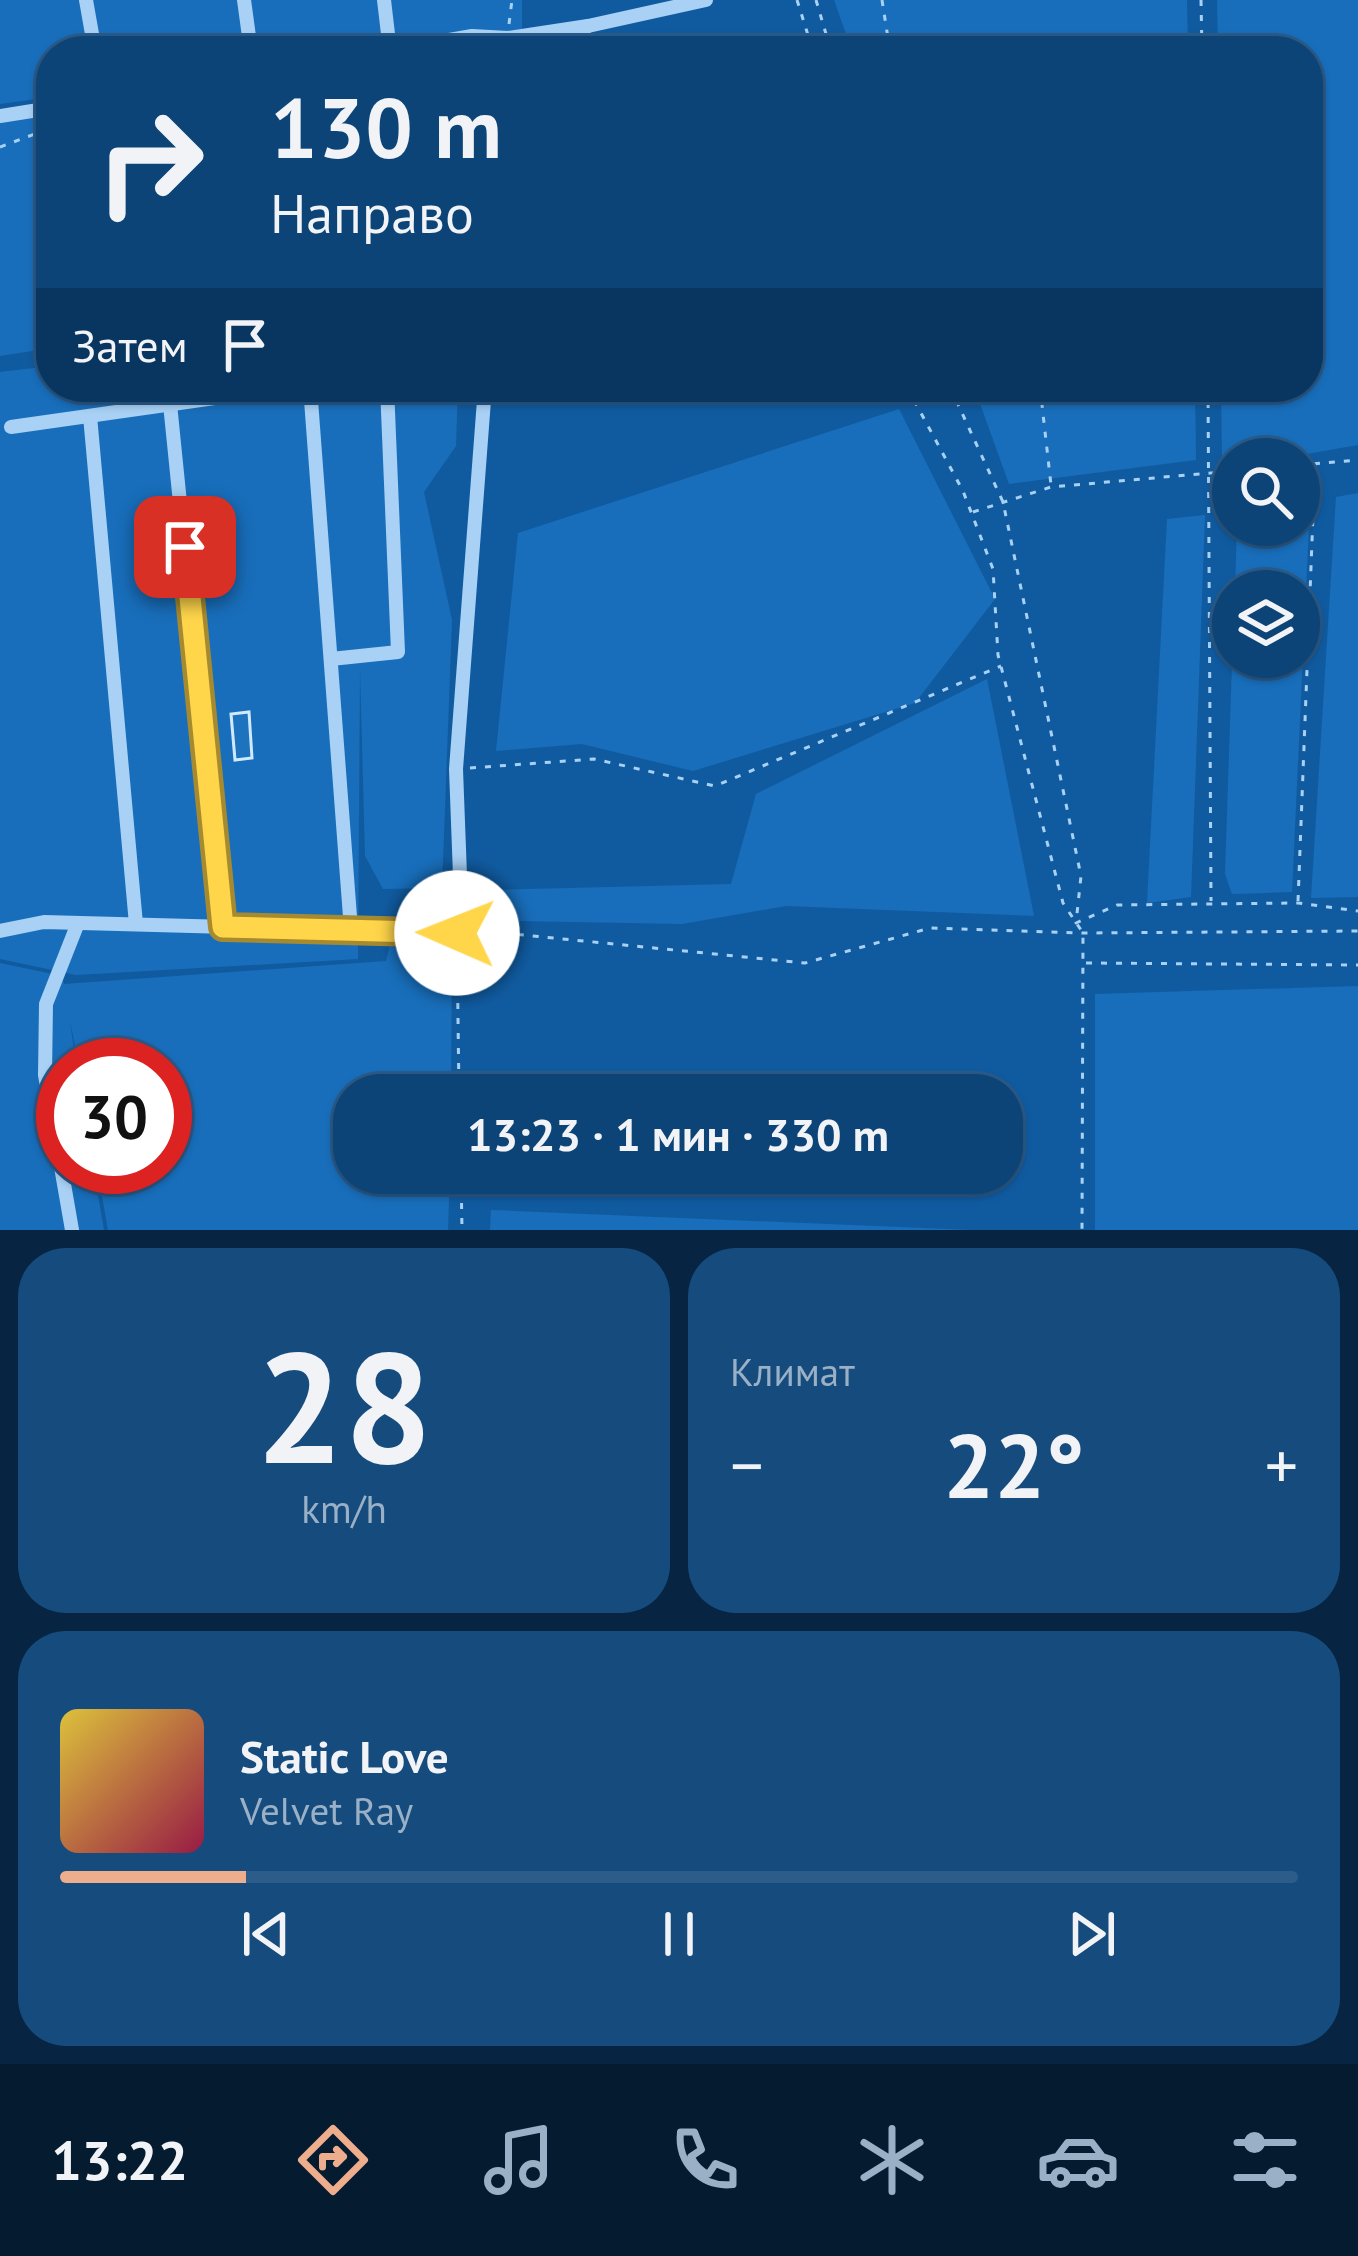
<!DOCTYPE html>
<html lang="ru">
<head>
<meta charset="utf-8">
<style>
	:root { --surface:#0c4478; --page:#154b7d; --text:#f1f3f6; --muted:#9ab0c6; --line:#2c5c8a; --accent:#eead8d }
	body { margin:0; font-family:"PT Sans",sans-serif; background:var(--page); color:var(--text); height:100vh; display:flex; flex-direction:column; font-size:45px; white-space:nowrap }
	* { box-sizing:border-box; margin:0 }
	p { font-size:39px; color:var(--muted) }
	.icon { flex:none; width:66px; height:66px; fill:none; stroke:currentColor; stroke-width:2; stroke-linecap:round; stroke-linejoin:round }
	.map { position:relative; height:1230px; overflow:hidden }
	.details { display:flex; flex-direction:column; gap:18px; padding:18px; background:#072542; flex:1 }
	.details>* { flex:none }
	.top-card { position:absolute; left:36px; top:36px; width:1287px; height:366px; border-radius:48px; box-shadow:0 3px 9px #0004,0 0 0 3px var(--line); background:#0c4478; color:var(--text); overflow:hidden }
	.controls { position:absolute; left:1212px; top:438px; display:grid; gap:24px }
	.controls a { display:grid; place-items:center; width:108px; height:108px; border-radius:50%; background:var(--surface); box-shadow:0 3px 9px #0004,0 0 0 3px var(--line); font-size:60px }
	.speed { position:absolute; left:36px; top:1038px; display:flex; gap:24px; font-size:60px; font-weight:700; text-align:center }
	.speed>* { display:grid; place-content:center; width:156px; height:156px; border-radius:50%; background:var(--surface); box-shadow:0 3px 9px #0004,0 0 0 3px var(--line); line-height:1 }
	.speed .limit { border:18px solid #d22; background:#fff; color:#111 }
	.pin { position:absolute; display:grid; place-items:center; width:102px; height:102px; color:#fff; margin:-51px; border-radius:24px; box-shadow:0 6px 18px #0006 }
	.me { position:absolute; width:132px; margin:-66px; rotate:271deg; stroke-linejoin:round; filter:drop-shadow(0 0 9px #0008) }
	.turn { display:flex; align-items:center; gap:42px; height:252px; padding:0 36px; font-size:54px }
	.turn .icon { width:156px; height:156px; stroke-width:2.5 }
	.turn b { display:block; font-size:84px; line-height:102px }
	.then { display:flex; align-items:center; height:114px; padding:0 36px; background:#0003; gap:24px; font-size:45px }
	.big { font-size:90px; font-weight:600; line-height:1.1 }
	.details .tile { flex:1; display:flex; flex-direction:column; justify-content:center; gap:18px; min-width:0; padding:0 42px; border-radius:48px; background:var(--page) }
	.details .dial { align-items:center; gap:0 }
	.dial b { font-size:156px; line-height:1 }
	.song { display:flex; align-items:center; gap:36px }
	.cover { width:144px; height:144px; border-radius:18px; background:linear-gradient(135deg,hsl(50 70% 55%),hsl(340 70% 35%)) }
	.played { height:12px; border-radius:6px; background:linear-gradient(90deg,var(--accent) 15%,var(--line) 15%) }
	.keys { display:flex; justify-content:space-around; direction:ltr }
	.heat { display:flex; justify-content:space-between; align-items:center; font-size:66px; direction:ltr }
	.details .tiles { flex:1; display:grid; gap:18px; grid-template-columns:1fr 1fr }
	.tile:last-child { grid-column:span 2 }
	.trip { position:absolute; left:333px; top:1074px; width:690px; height:120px; border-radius:48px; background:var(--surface); box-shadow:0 3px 9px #0004,0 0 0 3px var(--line); font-weight:600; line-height:120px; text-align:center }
	.tabs { display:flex; height:192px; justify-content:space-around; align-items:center; background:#051b30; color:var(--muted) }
	.tabs .icon { width:84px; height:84px }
	.tabs .selected { color:var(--accent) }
	.tabs b { font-size:54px; color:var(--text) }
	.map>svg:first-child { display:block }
</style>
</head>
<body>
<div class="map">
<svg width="1358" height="1230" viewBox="0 0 1358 1230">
	<rect width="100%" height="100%" fill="#105ba0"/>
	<!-- green -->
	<g fill="#186ebb">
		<path d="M0 0H522V30L374 51H51V97L0 104Z"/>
		<path d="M834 0H1187L1188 51H852Z"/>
		<path d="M1217 0H1358V445L1278 459H1233L1232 467 1222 456 1221 387H1308V51H1218Z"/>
		<path d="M51 105V348L0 356V113Z"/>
		<path d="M51 366V387H458L456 446 424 492 452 620 442 888 383 889 365 856 360 669 358 959 76 975 0 959V372Z"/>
		<path d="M974 387H1195L1196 460 1009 484Z"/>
		<path d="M899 409 995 599 915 703 693 771 582 744 496 751 518 533Z"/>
		<path d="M1358 493V897L1311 898 1336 497Z"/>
		<path d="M1310 504 1292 892 1232 894 1225 874 1233 634V657H1299V591H1235L1237 525H1299V505Z"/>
		<path d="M1205 515 1191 897 1147 903 1167 519Z"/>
		<path d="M987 679 1034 916 786 906 682 924 519 921 463 913 493 890 731 884 756 794Z"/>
		<path d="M390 945 416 959 452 957 451 1095H354V1173H450L448 1230H108L97 1167H165V1065H79L70 1021 76 1065H63V1167H93L104 1230H0V963L62 976 64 984 386 961Z"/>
		<path d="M1358 986V1230H1095V994Z"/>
		<path d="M491 1210 971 1230H490Z"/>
	</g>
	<!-- building -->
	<path fill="#1e73bf" stroke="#d1e9fe" stroke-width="3" d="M249 712 252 758 235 760 231 714Z"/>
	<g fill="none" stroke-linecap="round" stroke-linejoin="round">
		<!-- path -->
		<g stroke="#a8d1f5" stroke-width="3" stroke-dasharray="6 9" stroke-linecap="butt">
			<path d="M797 0 813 51"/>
			<path d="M816 0 831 51"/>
			<path d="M882 0 890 51"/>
			<path d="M1201 0 1202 51"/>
			<path d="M509 24 512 0"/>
			<path d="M0 147 51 128"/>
			<path d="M907 387 963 491 993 569 998 655 1063 903 1083 933 1082 1230"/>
			<path d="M950 387 1003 502 1081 876 1076 923 1117 905 1298 903 1358 911"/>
			<path d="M1040 387 1051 485"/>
			<path d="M1208 387 1211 901"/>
			<path d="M1299 465 1358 460"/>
			<path d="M973 512 1051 487 1233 471"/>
			<path d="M470 768 594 759 715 786 1001 666"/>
			<path d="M1298 901 1315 464"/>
			<path d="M473 930 805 963 930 928 1083 933 1358 931"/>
			<path d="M457 943 459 1095"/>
			<path d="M1086 963 1358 965"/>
			<path d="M461 1173 462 1230"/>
		</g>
		<!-- minor -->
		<g stroke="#a8d1f5" stroke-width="14">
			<path d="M86 0 95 51"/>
			<path d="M244 0 251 51"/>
			<path d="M384 0 390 51"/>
			<path d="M387 51 472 36 508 38 588 26"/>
			<path d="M551 51 588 26 706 0"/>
			<path d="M0 116 51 108"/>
			<path d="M310 387 351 930"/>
			<path d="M170 404 223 927"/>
			<path d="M90 416 136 924"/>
			<path d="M11 427 292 387"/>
			<path d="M331 659 398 652 387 387"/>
			<path d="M462 929 456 769 485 387"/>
			<path d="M0 931 44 922 457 933"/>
			<path d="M72 1230 45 1075 46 1004 78 923"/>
		</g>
	</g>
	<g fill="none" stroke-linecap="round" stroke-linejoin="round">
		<defs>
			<path id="route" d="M185 547 223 927 457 933"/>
		</defs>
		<!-- route casing -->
		<use href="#route" stroke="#a68a30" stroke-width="30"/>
		<!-- route -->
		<use href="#route" stroke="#ffd54a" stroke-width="21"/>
	</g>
</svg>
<div class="controls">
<a><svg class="icon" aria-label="search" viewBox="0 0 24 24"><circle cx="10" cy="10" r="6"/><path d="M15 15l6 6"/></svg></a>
<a><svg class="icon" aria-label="layers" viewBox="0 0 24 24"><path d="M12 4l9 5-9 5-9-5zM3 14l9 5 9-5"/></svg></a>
</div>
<div class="speed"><div class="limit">30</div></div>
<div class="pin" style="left:185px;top:547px;background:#d93025"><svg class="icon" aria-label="arrive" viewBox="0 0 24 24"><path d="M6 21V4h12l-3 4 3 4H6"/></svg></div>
<svg class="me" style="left:457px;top:933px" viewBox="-20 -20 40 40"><circle r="19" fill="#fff"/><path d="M0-13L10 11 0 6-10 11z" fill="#ffd54a"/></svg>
<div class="trip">13:23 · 1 мин · 330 m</div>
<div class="top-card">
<div class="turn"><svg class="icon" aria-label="right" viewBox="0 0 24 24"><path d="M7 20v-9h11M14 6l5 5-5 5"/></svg><div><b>130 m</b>Направо</div></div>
<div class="then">Затем<svg class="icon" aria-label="arrive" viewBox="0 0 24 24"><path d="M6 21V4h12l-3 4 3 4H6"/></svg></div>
</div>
</div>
<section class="details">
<div class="tiles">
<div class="tile dial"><b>28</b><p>km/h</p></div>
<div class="tile"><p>Климат</p>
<div class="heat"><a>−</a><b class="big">22°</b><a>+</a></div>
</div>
<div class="tile">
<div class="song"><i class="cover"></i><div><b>Static Love</b><p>Velvet Ray</p></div></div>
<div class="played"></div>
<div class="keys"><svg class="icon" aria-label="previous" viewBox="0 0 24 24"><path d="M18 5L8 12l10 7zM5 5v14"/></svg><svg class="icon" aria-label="pause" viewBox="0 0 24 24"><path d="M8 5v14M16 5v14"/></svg><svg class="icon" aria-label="next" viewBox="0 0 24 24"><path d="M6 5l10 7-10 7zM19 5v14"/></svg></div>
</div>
</div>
</section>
<nav class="tabs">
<b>13:22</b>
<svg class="icon selected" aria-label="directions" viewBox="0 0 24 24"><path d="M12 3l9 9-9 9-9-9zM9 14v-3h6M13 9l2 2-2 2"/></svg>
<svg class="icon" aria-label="music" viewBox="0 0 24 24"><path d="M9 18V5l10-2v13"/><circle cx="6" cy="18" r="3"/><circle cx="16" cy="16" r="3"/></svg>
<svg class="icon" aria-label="phone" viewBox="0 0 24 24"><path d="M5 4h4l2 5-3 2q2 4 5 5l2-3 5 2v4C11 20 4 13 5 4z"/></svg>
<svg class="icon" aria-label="climate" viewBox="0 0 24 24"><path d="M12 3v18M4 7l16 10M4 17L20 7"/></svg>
<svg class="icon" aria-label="car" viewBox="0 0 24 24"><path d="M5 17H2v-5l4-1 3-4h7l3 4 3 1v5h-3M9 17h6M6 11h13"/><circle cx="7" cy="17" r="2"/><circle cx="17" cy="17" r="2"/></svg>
<svg class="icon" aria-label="filters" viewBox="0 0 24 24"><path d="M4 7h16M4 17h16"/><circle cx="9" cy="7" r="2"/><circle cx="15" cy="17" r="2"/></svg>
</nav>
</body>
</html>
